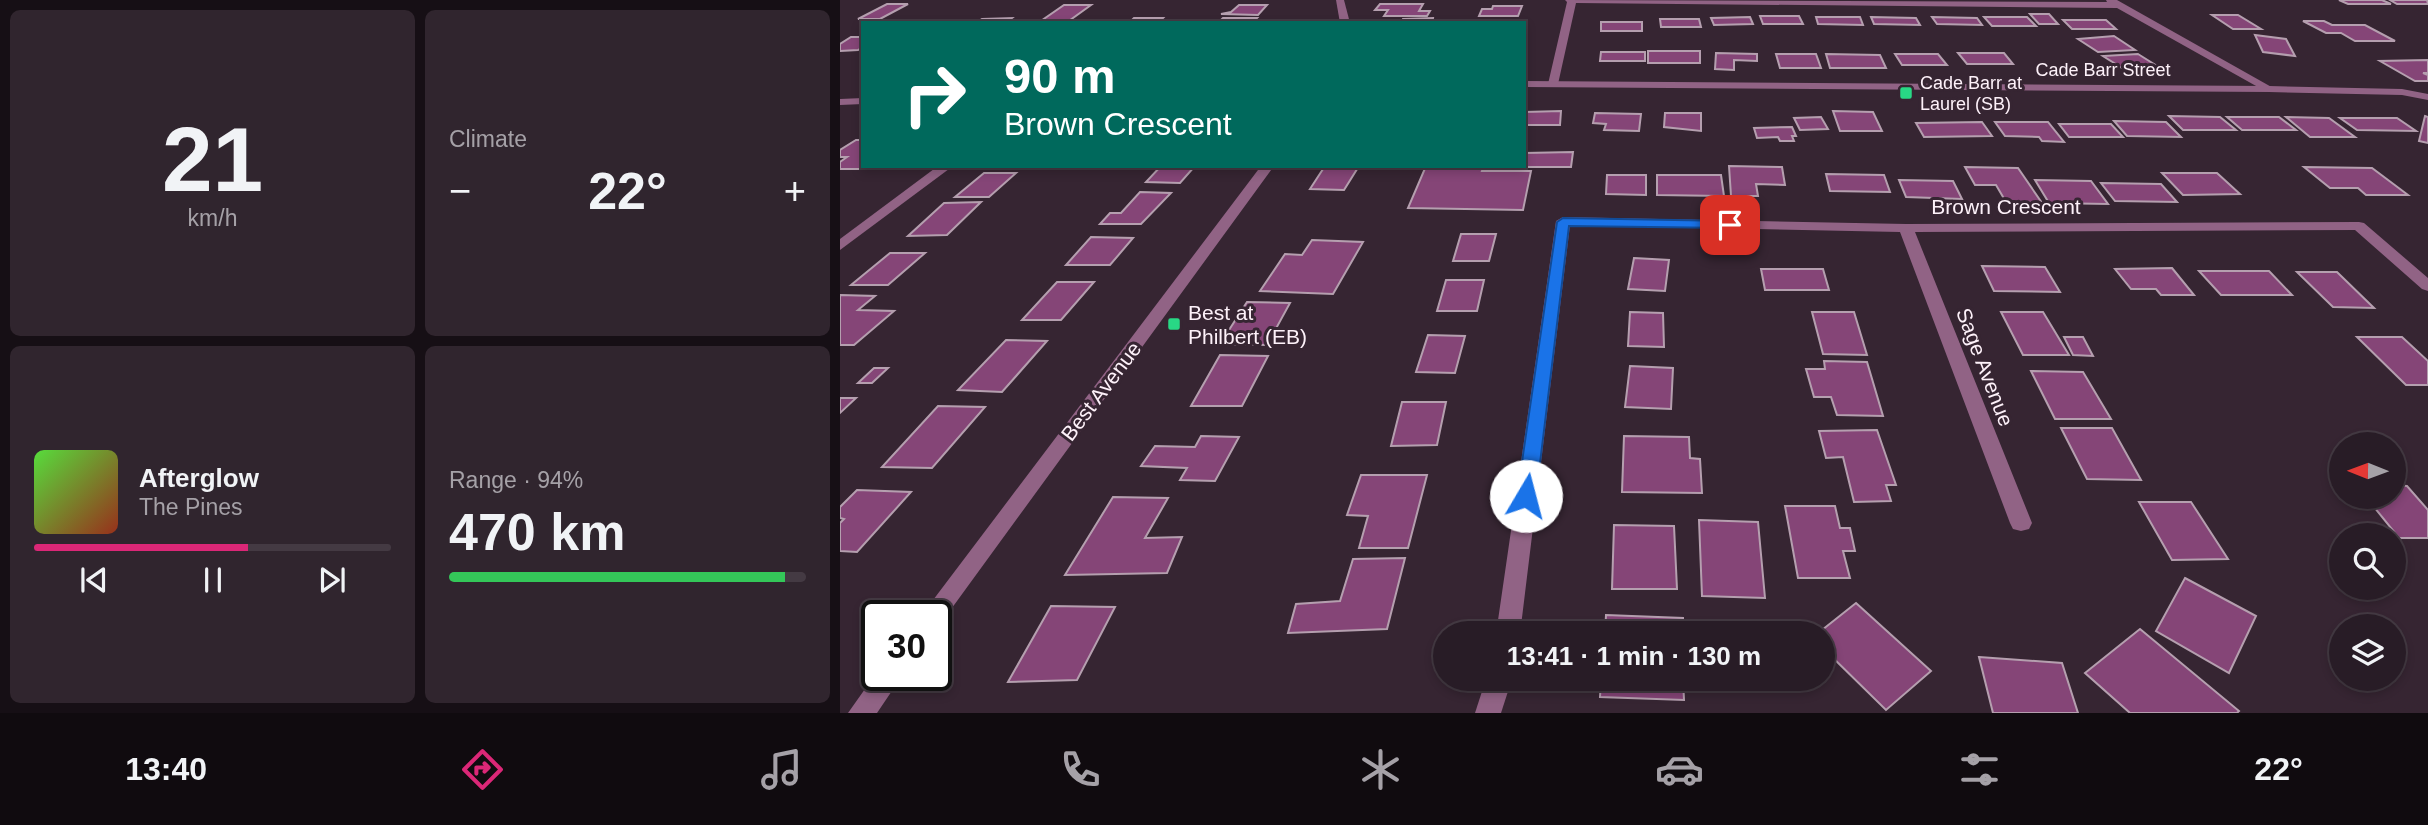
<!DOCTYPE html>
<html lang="en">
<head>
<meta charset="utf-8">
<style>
	:root { --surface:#281c26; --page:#30252e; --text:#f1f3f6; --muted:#a5a1a7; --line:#443a43; --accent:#db2777 }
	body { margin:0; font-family:Helvetica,sans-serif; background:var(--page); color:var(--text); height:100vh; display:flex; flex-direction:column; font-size:26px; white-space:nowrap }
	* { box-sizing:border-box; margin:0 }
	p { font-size:23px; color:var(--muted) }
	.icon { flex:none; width:38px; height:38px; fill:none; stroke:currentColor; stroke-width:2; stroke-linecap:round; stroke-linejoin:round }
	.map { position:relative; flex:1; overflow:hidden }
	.drawer { display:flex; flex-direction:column; gap:10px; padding:10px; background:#160f15; width:840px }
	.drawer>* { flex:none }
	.banner { position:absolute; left:21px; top:21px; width:665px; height:147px; border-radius:0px; box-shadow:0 4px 10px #0003,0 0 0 2px var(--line); background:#00695c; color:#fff; overflow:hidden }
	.needle { width:46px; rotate:271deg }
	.buttons { position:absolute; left:1489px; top:432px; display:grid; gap:14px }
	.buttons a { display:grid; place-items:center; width:77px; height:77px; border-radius:50%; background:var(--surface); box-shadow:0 4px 10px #0003,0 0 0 2px var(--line); font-size:35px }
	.speed { position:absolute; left:21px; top:600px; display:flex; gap:14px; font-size:35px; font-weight:700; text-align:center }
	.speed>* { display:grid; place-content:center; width:91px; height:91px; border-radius:50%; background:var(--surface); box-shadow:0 4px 10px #0003,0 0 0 2px var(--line); line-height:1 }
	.speed .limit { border:4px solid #111; border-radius:10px; background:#fff; color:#111 }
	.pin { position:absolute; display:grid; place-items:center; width:60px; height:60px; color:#fff; margin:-30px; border-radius:14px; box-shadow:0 4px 10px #0006 }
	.me { position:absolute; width:77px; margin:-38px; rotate:8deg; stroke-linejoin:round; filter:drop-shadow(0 0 5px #0008) }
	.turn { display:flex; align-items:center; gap:24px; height:147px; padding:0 28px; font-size:32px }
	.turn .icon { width:91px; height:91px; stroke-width:2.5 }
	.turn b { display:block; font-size:49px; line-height:60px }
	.big { font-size:52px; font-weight:800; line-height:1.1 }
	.drawer .tile { flex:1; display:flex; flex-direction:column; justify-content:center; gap:10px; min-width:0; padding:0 24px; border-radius:10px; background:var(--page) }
	.drawer .dial { align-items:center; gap:0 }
	.dial b { font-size:91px; line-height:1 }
	.song { display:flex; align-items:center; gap:21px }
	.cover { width:84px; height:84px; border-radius:10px; background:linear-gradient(135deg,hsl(110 70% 55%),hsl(10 70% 35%)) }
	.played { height:7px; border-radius:4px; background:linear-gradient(90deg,var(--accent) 60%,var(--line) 60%) }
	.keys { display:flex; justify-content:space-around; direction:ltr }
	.heat { display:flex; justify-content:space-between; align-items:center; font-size:38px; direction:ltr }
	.charge { height:10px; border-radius:5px; background:linear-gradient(90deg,#34c759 94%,var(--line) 0) }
	.drawer .tiles { flex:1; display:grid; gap:10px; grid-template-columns:repeat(2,1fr) }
	.trip { position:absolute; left:593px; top:621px; width:402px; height:70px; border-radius:35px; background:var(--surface); box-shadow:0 4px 10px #0003,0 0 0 2px var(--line); font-weight:800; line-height:70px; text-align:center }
	.tab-bar { display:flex; height:112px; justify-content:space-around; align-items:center; background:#100b0f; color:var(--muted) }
	.tab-bar .icon { width:49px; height:49px }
	.tab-bar .selected { color:var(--accent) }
	.tab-bar b { font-size:32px; color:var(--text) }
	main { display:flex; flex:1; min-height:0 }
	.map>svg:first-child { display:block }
</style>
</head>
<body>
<main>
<section class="drawer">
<div class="tiles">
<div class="tile dial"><b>21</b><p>km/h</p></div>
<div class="tile"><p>Climate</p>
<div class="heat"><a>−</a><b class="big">22°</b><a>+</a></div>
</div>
<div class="tile">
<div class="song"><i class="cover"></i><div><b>Afterglow</b><p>The Pines</p></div></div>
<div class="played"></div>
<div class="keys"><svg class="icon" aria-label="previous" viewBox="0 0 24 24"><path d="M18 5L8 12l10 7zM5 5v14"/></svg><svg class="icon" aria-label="pause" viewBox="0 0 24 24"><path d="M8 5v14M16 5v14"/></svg><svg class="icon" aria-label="next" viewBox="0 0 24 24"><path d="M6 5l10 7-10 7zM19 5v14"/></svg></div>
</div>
<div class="tile"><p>Range · 94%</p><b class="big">470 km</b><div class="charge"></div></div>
</div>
</section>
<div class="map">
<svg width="1588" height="713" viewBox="0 0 1588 713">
	<rect width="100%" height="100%" fill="#362532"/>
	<!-- building -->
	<g fill="#854577" stroke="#b59faf" stroke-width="2">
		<path d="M1499 0H1542L1551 4H1508Z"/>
		<path d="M1550 0H1587L1588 4H1557Z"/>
		<path d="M47 4H68L40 19H18Z"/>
		<path d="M540 4H583L579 11H590L587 16H544L548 10H535Z"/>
		<path d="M224 5H251L226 23H198Z"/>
		<path d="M399 5H427L418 15 381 14 391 12Z"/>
		<path d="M653 6H682L678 16H639L642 9H652Z"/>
		<path d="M1190 14H1209L1218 24H1199Z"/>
		<path d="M1372 15H1398L1421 29H1393Z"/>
		<path d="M920 16H959L963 24H923Z"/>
		<path d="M910 17 913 24 874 25 871 18Z"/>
		<path d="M976 17H1020L1023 25 978 24Z"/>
		<path d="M1031 17 1076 18 1080 25 1034 24Z"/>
		<path d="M1092 17 1137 18 1142 25 1097 24Z"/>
		<path d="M1144 17H1187L1196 26H1152Z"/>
		<path d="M172 18 166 23H136L142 19Z"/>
		<path d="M294 18H323L318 23H289Z"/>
		<path d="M383 18H417L412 23H378Z"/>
		<path d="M593 18 592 23H561L563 19Z"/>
		<path d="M820 19H859L861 27H821Z"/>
		<path d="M1223 20H1266L1276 29H1232Z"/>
		<path d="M1463 21H1484L1492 25H1525L1555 41H1515L1501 33H1486Z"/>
		<rect x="761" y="22" width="41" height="9"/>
		<path d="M1415 35 1446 39 1455 56 1423 52Z"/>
		<path d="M1274 36 1295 50 1258 52 1238 39Z"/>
		<path d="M11 37H23V47L18 50 0 51V44Z"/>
		<rect x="808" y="51" width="52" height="12"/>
		<path d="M761 52H805V61H760Z"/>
		<path d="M876 53 917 54V61L894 60V70L875 69Z"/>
		<path d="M1118 53H1164L1173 64H1127Z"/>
		<path d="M936 54H976L981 68H940Z"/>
		<path d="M986 54 1040 55 1046 68H990Z"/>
		<path d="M1055 54H1098L1107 65H1062Z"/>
		<path d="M1298 54 1317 66 1282 68 1263 56Z"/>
		<path d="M1588 60V73H1583L1588 75V81H1575L1540 61Z"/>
		<path d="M721 111 720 125H684V112Z"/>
		<path d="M993 111 1033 112 1042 131H1000Z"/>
		<path d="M755 113 801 114 799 131 764 130 766 124 753 123Z"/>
		<path d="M825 113H861V131L824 127Z"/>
		<path d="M1329 116 1380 117 1396 130H1343Z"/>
		<path d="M1585 116 1588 117V143L1579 141Z"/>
		<path d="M981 117 988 129 960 130 954 118Z"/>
		<path d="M1387 117H1439L1456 130H1402Z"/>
		<path d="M1446 117 1489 118 1515 137H1470Z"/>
		<path d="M1500 118H1557L1576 131 1517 130Z"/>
		<path d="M1274 121 1326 122 1341 137 1287 136Z"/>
		<path d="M1142 122 1152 136 1084 137 1076 123Z"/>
		<path d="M1155 122H1208L1224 142 1202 141 1199 137 1165 136Z"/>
		<path d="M1219 124H1271L1283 137H1229Z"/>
		<path d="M952 127 956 136H952L954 141H940L938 137 917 138 914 128Z"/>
		<path d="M16 140H23V166H31L27 169H0V162L7 157H0V150Z"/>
		<path d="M733 152 731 167H671L684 166V153Z"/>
		<path d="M321 166H355L340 183 306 182Z"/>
		<path d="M485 166H519L504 190 470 189Z"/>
		<path d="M586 166H644L642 171H691L683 210 568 208Z"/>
		<path d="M889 166 942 167 945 185 916 184 918 196H891Z"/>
		<path d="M1125 167 1178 168 1202 203 1166 202 1156 185H1135Z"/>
		<path d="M1464 167 1532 168 1568 195H1526L1518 188H1490Z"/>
		<path d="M144 173H176L149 197H115Z"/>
		<path d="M1322 173H1377L1400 194 1343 195Z"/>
		<path d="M986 174 1044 175 1050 192 990 191Z"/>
		<path d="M767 175H806V195L766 194Z"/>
		<path d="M817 175H881L884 196 817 195Z"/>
		<path d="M1059 180 1113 181 1122 199 1066 197Z"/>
		<path d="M1195 180 1251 181 1268 204 1209 203Z"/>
		<path d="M1261 183 1321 184 1337 202 1275 201Z"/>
		<path d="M300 192 331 193 301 224H260L270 213H281Z"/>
		<path d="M141 202 107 235 68 236 104 203Z"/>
		<path d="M621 234H656L649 261H613Z"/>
		<path d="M251 237 293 238 270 265H226Z"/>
		<path d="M472 240 523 242 493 294 420 291 445 254 462 255Z"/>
		<path d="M50 253H85L48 285H11Z"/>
		<path d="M794 258 829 260 825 291 788 289Z"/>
		<path d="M1142 266 1205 267 1220 292 1154 291Z"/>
		<path d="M1332 268 1354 295H1321L1316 289H1291L1275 269Z"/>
		<path d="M921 269H983L989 290H925Z"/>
		<path d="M1359 271H1429L1452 295H1381Z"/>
		<path d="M1457 272H1497L1534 308 1493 307Z"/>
		<path d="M606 280H644L637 311H597Z"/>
		<path d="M217 282H254L221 320H182Z"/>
		<path d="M0 295 35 296 18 310 54 311 14 345H0Z"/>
		<path d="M407 302 450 303 427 345 380 344Z"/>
		<path d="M790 312 823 313 824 347 788 346Z"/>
		<path d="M972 312H1014L1027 355 983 354Z"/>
		<path d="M1161 312H1203L1229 355H1183Z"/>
		<path d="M588 335 625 336 615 373 576 372Z"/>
		<path d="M1224 337H1243L1253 356 1233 355Z"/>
		<path d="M1517 337H1562L1588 361V385H1566Z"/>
		<path d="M166 340 207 341 162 392 118 390Z"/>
		<path d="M380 355 428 356 402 406H351Z"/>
		<path d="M984 361 1027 362 1043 416 997 415 991 397H974L966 369H985Z"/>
		<path d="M790 366 833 368 831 409 785 407Z"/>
		<path d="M34 368H48L32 383H18Z"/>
		<path d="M1191 371 1243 372 1271 419H1215Z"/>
		<path d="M0 398H16L0 413Z"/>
		<path d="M562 402H606L597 445 551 446Z"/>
		<path d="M98 406 145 407 92 468 42 467Z"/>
		<path d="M1221 428H1272L1301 480 1247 479Z"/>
		<path d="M1037 430 1056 485H1046L1051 501 1014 502 1003 457 986 458 979 431Z"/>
		<path d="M361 436 399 437 375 481 340 480 347 468 301 466 315 446 355 447Z"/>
		<path d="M784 436 849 437 850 458 860 459 862 493 782 492Z"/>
		<path d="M521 475H587L568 548H519L528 516 507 515Z"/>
		<path d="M1554 485 1567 486 1588 510V538H1559L1526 497H1554Z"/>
		<path d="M17 490 71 492 17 552 0 551V523L4 519 0 518V507Z"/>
		<path d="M273 497 328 498 305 538 342 537 327 573 225 575Z"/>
		<path d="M1299 502H1351L1388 559 1332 560Z"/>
		<path d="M945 506H995L1000 528H1010L1015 551H1003L1010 578H958Z"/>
		<path d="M859 520 918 522 925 598 862 596Z"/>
		<path d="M774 525 834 526 837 589H772Z"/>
		<path d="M565 558 547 629 448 633 456 604 500 601 513 559Z"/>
		<path d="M1345 578 1416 616 1389 673 1316 631Z"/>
		<path d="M1016 603 1091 671 1046 710 984 649V634H977Z"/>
		<path d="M211 606 275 607 237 680 168 682Z"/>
		<path d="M766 615 843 618V634H765Z"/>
		<path d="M1300 629 1399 711 1397 713H1290L1245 673Z"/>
		<path d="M1139 657 1222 663 1238 713H1153Z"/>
		<path d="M761 679H843L844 700 760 697Z"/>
	</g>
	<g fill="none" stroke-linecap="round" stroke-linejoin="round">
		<!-- minor -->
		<g fill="#916385" fill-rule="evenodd">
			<path d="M496 0H504L510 23H500Z"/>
			<path d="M725 0 1267 2 1266 0H1277L1435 89 1425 91 1277 8 736 3 718 84 713 87 708 84 727 2Z"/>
			<path d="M98 166H113L0 250V239Z"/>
			<path d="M421 166H434L101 623 96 625V616H81Z"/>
			<path d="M723 217 1066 224 1519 222 1524 223 1588 278V291L1582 289 1515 230 1075 232 1192 523 1189 529 1181 531 1173 529 1170 523 1060 232 730 225 680 634H656L716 221Z"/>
			<path d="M37 672V676H62L37 713H8Z"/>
			<path d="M646 679H672L661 713H635Z"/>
		</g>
		<!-- tertiary -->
		<g fill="#916385" fill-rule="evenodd">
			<path d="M684 81 1429 86 1562 89 1588 94V100L1562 95 1429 92 684 87Z"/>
			<path d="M23 98V104L0 105V99Z"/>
		</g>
	</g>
	<!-- route -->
	<path fill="#1a73e8" stroke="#114b97" stroke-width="2" d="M723 218 890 221 897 225 890 228 729 226 696 496 693 501 686 503 680 501 677 496 717 222Z"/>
	<!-- markers -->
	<g fill="#28d885" stroke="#362532" stroke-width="2.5">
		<rect x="1059" y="86" width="14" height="14" rx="3.5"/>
		<rect x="327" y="317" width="14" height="14" rx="3.5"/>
	</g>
	<g text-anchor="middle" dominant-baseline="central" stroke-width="6" stroke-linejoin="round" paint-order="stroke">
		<!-- far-street labels -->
		<g font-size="18" fill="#fdf1f9" stroke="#362532">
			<text x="1263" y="70">Cade Barr Street</text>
		</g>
		<!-- far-poi labels -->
		<g font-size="18" fill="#fdf1f9" stroke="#362532" text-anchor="start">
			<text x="1080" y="83">Cade Barr at<tspan x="1080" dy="21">Laurel (SB)</tspan></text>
		</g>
		<!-- street labels -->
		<g font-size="21" fill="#fdf1f9" stroke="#362532">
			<text x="1166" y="206">Brown Crescent</text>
			<text transform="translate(1145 367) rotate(69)">Sage Avenue</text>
			<text transform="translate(261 391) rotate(-53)">Best Avenue</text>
		</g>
		<!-- poi labels -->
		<g font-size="21" fill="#fdf1f9" stroke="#362532" text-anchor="start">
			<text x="348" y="312">Best at<tspan x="348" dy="24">Philbert (EB)</tspan></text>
		</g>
	</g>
</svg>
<div class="buttons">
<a><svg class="needle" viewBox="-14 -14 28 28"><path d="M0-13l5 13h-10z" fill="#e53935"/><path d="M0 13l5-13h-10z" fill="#a5a1a7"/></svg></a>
<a><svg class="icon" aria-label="search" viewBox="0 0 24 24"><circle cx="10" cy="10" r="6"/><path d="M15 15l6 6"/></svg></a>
<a><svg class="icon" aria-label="layers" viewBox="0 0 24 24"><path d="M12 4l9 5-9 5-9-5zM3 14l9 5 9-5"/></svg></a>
</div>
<div class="speed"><div class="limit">30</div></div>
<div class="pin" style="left:890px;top:225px;background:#d93025"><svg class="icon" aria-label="arrive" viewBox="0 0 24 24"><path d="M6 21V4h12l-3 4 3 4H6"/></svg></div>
<svg class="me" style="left:686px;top:496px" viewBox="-20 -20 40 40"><circle r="19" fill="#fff"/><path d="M0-13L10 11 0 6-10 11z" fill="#1a73e8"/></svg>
<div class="trip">13:41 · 1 min · 130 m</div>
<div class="banner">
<div class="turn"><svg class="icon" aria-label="right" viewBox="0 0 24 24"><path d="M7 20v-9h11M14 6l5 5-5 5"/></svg><div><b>90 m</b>Brown Crescent</div></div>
</div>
</div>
</main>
<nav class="tab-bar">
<b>13:40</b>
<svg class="icon selected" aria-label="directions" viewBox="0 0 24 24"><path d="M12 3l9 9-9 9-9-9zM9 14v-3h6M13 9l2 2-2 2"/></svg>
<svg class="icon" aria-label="music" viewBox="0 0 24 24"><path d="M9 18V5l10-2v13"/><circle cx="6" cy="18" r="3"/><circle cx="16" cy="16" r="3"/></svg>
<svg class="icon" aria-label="phone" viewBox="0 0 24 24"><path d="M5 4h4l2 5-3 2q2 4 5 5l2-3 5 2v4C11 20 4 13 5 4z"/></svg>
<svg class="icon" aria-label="climate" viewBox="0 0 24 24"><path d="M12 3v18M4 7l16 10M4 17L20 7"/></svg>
<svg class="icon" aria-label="car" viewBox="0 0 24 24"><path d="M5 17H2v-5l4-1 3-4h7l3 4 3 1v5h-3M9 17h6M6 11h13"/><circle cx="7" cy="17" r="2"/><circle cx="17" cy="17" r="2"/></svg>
<svg class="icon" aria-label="filters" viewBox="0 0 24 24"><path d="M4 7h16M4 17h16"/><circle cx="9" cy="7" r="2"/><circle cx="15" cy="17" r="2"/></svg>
<b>22°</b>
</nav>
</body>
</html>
